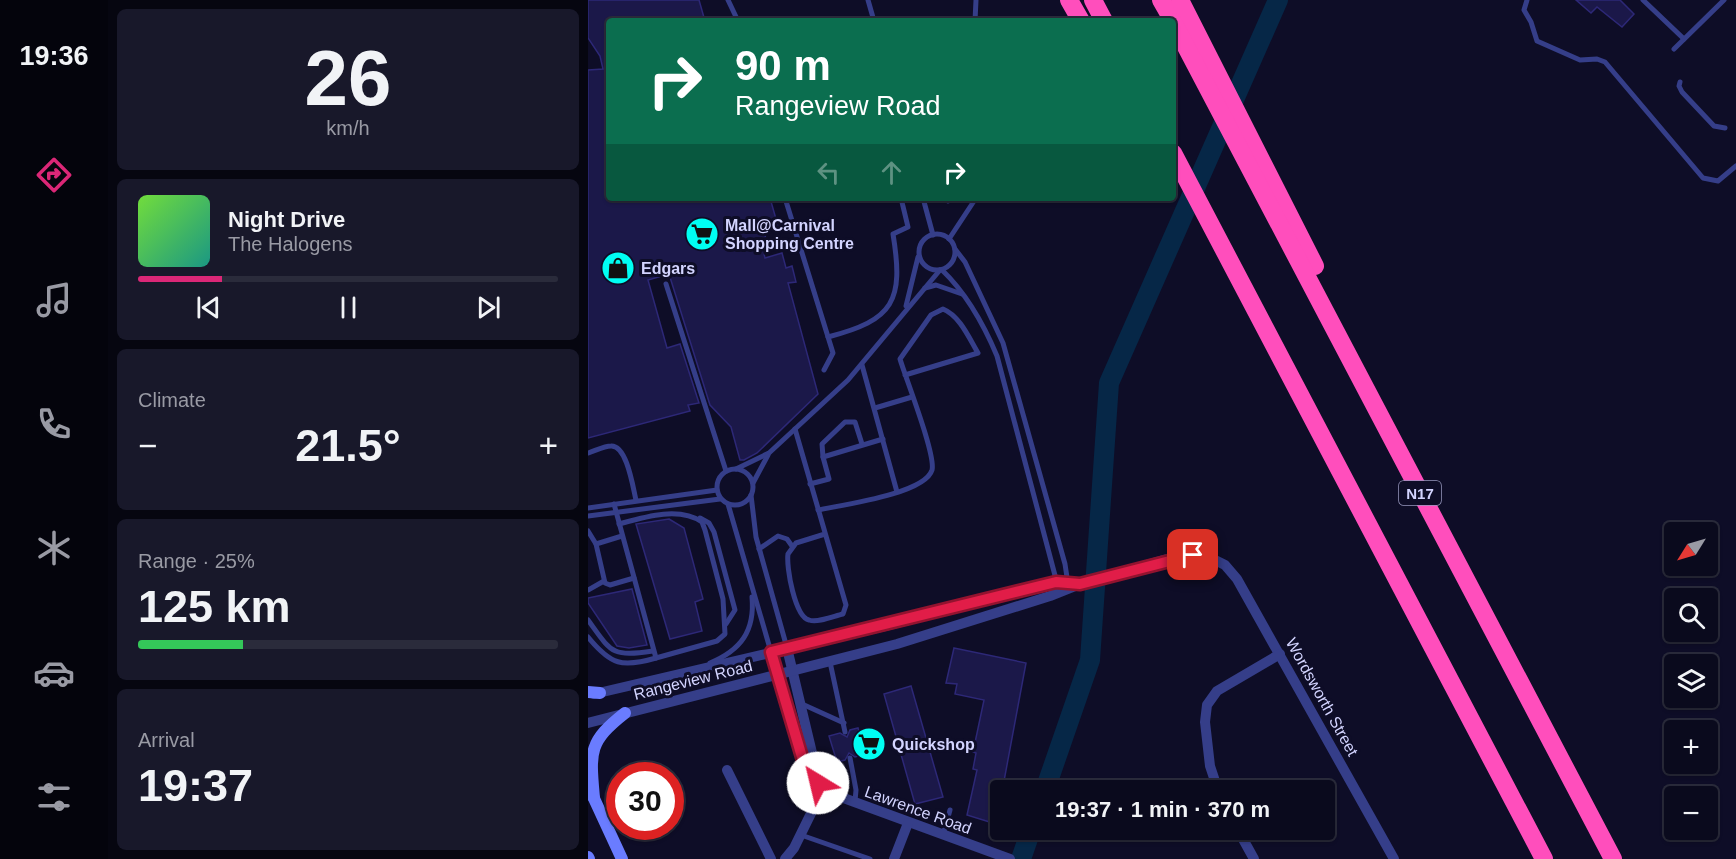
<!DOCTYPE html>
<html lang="en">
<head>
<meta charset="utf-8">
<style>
	:root { --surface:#0a0a1d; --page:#18182a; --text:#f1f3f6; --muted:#999aa4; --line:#2a2b3b; --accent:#db2777 }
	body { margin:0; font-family:Helvetica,sans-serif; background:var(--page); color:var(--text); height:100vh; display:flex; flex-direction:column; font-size:22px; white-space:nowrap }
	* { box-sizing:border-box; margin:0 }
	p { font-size:20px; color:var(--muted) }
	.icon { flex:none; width:33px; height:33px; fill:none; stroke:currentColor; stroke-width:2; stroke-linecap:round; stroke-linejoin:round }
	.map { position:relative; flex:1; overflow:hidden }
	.panel { display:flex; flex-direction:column; gap:9px; padding:9px; background:#060610; width:480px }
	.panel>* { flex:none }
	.guide { position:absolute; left:18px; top:18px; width:570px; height:183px; border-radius:6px; box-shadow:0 2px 4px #0004,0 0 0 2px var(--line); background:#0b6e4f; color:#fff; overflow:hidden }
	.needle { width:39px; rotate:233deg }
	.controls { position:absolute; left:1076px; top:522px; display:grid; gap:12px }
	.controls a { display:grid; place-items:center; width:54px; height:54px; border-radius:6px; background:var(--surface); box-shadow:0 2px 4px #0004,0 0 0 2px var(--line); font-size:30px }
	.speed { position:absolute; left:18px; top:762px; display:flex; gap:12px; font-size:30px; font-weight:700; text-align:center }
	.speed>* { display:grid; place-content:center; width:78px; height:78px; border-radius:50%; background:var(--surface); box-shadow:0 2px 4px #0004,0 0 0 2px var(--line); line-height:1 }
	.speed .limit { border:9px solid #d22; background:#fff; color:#111 }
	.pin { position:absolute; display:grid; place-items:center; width:51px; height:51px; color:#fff; margin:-26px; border-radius:12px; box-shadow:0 3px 9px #0006 }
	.me { position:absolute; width:66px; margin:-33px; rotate:324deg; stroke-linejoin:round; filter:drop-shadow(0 0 4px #0008) }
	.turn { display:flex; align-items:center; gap:21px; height:126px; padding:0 30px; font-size:27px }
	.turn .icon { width:78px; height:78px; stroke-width:2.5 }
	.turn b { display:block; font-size:42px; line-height:51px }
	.lanes { display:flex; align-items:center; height:57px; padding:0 30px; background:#0003; justify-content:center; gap:30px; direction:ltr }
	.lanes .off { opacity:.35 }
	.big { font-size:45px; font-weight:600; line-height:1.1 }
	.panel .card { flex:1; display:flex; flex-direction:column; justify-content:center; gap:9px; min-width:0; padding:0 21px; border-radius:9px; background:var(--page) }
	.panel .dial { align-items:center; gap:0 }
	.dial b { font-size:78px; line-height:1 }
	.song { display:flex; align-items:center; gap:18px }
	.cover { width:72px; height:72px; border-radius:9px; background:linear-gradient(135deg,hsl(100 70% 55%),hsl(170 70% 35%)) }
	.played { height:6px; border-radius:3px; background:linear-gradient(90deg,var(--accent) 20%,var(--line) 20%) }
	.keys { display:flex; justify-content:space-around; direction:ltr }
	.heat { display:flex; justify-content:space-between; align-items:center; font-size:33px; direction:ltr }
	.charge { height:9px; border-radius:4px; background:linear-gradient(90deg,#34c759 25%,var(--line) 0) }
	.trip { position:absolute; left:402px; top:780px; width:345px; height:60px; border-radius:6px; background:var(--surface); box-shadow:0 2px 4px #0004,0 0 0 2px var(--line); font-weight:600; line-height:60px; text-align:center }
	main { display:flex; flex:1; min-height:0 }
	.dock { display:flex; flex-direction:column; width:108px; justify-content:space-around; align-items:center; background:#04040c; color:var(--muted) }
	.dock .icon { width:42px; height:42px }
	.dock .on { color:var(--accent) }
	.dock b { font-size:27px; color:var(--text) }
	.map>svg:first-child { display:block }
</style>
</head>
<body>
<main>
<nav class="dock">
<b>19:36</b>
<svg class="icon on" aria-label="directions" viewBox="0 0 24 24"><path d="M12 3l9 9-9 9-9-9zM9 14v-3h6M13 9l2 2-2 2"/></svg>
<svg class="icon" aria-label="music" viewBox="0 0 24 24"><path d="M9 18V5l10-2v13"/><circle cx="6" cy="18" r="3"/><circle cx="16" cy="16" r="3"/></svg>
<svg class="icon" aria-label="phone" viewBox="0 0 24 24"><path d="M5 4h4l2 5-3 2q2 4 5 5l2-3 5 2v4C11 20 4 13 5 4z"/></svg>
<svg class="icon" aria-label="climate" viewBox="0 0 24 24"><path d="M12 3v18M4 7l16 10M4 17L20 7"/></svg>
<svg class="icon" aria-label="car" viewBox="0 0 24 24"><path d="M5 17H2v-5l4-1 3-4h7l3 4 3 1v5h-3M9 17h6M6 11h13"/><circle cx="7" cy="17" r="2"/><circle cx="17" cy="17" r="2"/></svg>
<svg class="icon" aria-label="filters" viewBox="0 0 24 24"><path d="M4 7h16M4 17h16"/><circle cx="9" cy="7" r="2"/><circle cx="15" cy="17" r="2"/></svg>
</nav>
<section class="panel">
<div class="card dial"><b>26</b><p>km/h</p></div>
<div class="card">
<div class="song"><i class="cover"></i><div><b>Night Drive</b><p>The Halogens</p></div></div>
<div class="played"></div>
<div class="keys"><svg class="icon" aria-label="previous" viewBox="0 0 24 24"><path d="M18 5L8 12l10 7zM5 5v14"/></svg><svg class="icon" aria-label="pause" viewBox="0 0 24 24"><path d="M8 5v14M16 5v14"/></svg><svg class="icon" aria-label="next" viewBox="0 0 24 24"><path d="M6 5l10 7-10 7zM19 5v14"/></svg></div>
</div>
<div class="card"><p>Climate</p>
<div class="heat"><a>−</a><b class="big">21.5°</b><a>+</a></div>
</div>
<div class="card"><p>Range · 25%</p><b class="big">125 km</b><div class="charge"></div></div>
<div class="card"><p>Arrival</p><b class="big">19:37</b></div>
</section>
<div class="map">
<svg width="1148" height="859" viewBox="0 0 1148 859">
	<rect width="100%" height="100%" fill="#0e0d27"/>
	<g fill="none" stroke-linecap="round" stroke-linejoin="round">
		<!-- river -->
		<g stroke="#062747" stroke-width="20">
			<path d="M457 790 502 660 521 383 690 0"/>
			<path d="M433 859 443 830"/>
		</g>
	</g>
	<!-- building -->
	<g fill="#1b1849" stroke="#2d2877" stroke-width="1.5">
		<path d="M0 0H111L117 21H21V198H182L190 226 176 230 178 240 173 241 177 258 194 253 198 268 204 266 208 282 200 283 230 394 169 453 156 460H152L143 427 122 405 81 274 60 280 79 348 92 344 111 403 100 405 102 411 0 438V70L15 69 12 56 0 38Z"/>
		<path d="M988 0H1032L1046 14 1034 27 1009 7 1003 13Z"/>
		<path d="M81 519 96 528 115 599 107 602 114 631 82 639 48 524Z"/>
		<path d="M44 589 59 645 41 648 29 646 0 603V598Z"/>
		<path d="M366 648 438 663 408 824 379 815 389 770 385 769 388 753 385 752 396 700 367 694 369 684 358 683Z"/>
		<path d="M323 686 355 797 327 804 296 694Z"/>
		<path d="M270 728 278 754 267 757 261 753 257 760 249 762 241 736 252 733 259 737 262 730Z"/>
	</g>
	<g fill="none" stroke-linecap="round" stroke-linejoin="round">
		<!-- lane -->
		<g stroke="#353e89" stroke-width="5">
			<path d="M140 0 150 21"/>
			<path d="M280 0 286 21"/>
			<path d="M939 0 936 10 943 22 949 41 992 60 1009 59 1017 62 1115 178 1130 181 1148 166"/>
			<path d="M1055 0 1096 39"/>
			<path d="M387 21 388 0"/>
			<path d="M1086 49 1136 0"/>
			<path d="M1092 82 1091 86 1094 92 1126 126 1137 128"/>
			<path d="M197 198 245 353 236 370"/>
			<path d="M335 198 345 235"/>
			<path d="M356 198 360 201 366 198"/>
			<circle cx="349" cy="252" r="18"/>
			<path d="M361 239 388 198"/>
			<path d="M367 249 377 262 415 343 477 564 480 584"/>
			<path d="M354 270C378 293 396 325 409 356L469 583"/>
			<path d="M78 284 138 471"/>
			<path d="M337 288 348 285 374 294"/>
			<path d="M318 306 330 257"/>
			<path d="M240 337C306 320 316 301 305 234L320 227 313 198"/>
			<path d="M274 365 309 492"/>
			<path d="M287 408 324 397"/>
			<path d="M207 429 258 605 255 614C246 616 230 623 221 620 207 617 198 567 200 554L208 543 237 534"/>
			<path d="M0 453C7 451 16 446 23 446 39 445 45 488 48 500"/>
			<path d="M235 457 295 439"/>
			<circle cx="147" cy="487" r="18"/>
			<path d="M148 469 181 453 260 380 352 270"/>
			<path d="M165 483 180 455"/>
			<path d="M222 484 241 479 235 457 234 444 257 422H267L274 444"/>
			<path d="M163 495 168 537 199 648"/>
			<path d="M140 504 183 652"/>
			<path d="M0 508 129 490"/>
			<path d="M230 510C253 505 337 494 344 470 348 455 318 379 312 359L343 315 355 309C372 316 381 338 390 353L317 375"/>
			<path d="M0 516 132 499"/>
			<path d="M112 518 121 523 126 532 147 610 138 624"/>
			<path d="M31 524C56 517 91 506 114 522L117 530 135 599 137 634 129 641 68 658"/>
			<path d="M0 531 8 544 17 583 22 585 46 578"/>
			<path d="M8 544 34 536"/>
			<path d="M171 549 190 536 199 539 204 546"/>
			<path d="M0 590 16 581"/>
			<path d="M0 620C24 653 23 657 65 651"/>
			<path d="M0 637C23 665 34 668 68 658L26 504"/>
			<path d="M242 662 257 732"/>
			<path d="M122 663C153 650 167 631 164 597"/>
			<path d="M214 704 256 723"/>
			<path d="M262 758 268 790 267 801"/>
			<path d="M213 835 282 859"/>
			<path d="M355 835 362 810"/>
		</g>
		<!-- street -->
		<g stroke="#353e89" stroke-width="10">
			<path d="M199 648 230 778 229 786"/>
			<path d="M183 652 219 774 231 789 422 859"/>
			<path d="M6 694 298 626 468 582 492 584"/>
			<path d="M0 723 309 644 462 596 492 584 586 557 605 555 625 559 637 565 649 579 806 859"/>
			<path d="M139 770 183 859"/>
			<path d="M630 790 622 766 617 722 619 705 629 691 692 654"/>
			<path d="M650 830 666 859"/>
			<path d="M197 859 206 848 234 791"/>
			<path d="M306 859 320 823"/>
		</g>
		<!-- secondary -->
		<g stroke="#6a7cff" stroke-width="12">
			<path d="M0 692 12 693"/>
			<path d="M3 792 34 859"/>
			<path d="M6 798C2 752 0 742 37 713"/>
			<path d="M0 857 1 859"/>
		</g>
		<!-- highway -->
		<g stroke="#ff4ebc" stroke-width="18">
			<path d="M481 0 493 21"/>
			<path d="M505 0 516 21"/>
			<path d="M573 0 585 21"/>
			<path d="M592 0 727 266"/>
			<path d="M585 22 1025 859"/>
			<path d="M585 153 956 859"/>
		</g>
	</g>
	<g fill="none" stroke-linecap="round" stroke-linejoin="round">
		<defs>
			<path id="route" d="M230 783 229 786 219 774 183 652 468 582 492 584 605 555"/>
		</defs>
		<!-- route casing -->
		<use href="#route" stroke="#92132f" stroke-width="15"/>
		<!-- route -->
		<use href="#route" stroke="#e11d48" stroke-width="10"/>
	</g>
	<!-- icons -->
	<defs>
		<symbol id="supermarket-disc" viewBox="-11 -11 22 22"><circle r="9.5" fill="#00fef3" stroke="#0e0d27"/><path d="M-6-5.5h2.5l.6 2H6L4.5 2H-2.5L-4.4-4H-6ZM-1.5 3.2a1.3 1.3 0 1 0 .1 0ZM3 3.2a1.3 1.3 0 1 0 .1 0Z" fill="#111"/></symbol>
		<symbol id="shop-disc" viewBox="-11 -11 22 22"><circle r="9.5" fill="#00fef3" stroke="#0e0d27"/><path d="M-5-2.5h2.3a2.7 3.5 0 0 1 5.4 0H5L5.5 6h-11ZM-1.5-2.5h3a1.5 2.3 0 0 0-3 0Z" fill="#111"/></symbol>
	</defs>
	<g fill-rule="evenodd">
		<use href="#supermarket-disc" x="95" y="215" width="38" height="38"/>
		<use href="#shop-disc" x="11" y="249" width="38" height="38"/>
		<use href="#supermarket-disc" x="262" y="725" width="38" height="38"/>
	</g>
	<g text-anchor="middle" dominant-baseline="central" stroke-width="6" stroke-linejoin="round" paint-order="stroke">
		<!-- shield labels -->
		<rect fill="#0e0d27" stroke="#9898be" stroke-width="1.5" x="811" y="481" width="42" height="24" rx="4.5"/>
		<g font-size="15" font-weight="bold" fill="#d3d4ff">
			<text x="832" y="493">N17</text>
		</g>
		<!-- poi labels -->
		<g font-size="16" font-weight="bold" fill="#d3d4ff" stroke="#0e0d27" text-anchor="start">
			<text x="137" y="225">Mall@Carnival<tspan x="137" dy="18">Shopping Centre</tspan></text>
			<text x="53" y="268">Edgars</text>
			<text x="304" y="744">Quickshop</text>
		</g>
		<!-- street labels -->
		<g font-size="16" fill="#d3d4ff" stroke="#0e0d27">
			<text transform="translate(105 680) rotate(-14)">Rangeview Road</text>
			<text transform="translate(734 697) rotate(61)">Wordsworth Street</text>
			<text transform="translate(330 810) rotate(20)">Lawrence Road</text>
		</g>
	</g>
</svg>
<div class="controls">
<a><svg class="needle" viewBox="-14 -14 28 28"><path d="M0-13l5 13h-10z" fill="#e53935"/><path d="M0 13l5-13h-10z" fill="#999aa4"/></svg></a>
<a><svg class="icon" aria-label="search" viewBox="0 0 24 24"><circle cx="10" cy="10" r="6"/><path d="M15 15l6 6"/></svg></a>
<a><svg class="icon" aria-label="layers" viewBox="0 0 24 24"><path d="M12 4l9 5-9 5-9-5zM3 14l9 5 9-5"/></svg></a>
<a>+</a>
<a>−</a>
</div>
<div class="speed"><div class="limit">30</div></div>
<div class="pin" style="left:605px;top:555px;background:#d93025"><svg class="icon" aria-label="arrive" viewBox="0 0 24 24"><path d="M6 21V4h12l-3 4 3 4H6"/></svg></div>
<svg class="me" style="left:230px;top:783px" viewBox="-20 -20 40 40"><circle r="19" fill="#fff"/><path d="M0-13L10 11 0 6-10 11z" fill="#e11d48"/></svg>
<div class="trip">19:37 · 1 min · 370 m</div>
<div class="guide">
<div class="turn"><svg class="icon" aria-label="right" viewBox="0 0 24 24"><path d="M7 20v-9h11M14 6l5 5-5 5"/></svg><div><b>90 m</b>Rangeview Road</div></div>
<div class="lanes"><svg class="icon off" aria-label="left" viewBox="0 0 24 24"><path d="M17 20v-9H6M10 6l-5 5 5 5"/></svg><svg class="icon off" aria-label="ahead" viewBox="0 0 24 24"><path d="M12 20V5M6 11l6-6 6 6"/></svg><svg class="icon" aria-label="right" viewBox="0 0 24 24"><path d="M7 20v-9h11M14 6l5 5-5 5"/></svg></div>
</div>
</div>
</main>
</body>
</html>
